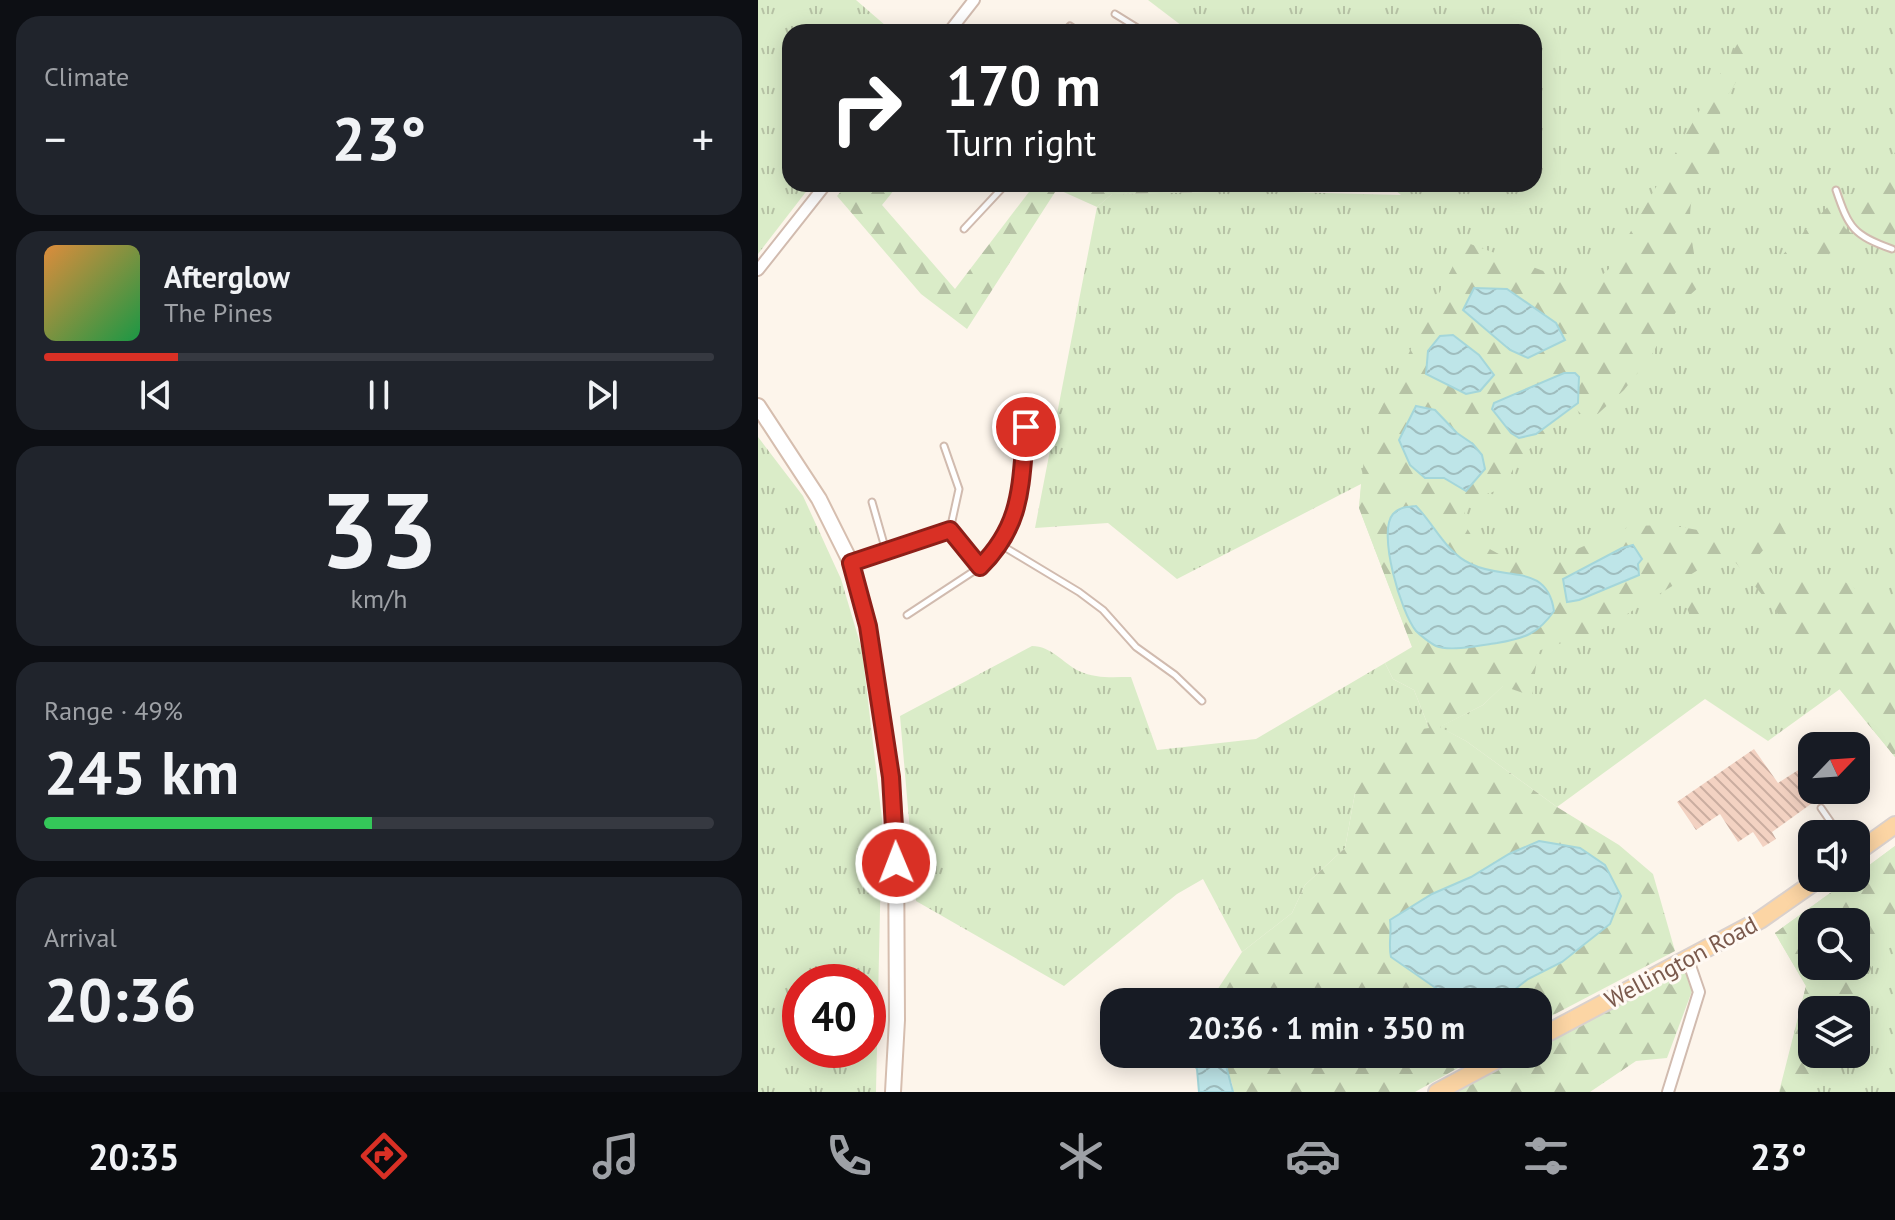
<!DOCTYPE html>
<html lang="en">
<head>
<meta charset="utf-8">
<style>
	:root { --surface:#171b24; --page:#20242c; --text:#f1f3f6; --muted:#9ea1a6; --line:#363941; --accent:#d93025 }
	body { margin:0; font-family:"PT Sans",sans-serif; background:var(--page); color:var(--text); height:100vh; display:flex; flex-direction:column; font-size:30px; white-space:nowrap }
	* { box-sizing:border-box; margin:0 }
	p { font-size:26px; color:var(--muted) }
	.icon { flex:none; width:44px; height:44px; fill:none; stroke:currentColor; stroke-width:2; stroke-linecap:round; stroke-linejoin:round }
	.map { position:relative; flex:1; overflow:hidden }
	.side { display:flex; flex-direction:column; gap:16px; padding:16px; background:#0d0f14; width:758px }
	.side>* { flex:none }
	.banner { position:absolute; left:24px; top:24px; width:760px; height:168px; border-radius:24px; box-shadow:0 4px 20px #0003; background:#202124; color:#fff; overflow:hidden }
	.needle { width:52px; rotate:65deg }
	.tools { position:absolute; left:1040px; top:732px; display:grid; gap:16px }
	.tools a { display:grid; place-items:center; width:72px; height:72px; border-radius:16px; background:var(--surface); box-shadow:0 4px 20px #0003; font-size:40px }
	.speed { position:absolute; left:24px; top:964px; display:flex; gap:16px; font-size:40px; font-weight:700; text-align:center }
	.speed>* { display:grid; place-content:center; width:104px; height:104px; border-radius:50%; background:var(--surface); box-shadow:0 4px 20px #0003; line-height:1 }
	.speed .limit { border:12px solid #d22; background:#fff; color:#111 }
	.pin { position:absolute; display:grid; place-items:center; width:68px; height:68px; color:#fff; margin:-34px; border:4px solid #fff; border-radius:50%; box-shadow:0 2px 8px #0007 }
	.me { position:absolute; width:88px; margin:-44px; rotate:359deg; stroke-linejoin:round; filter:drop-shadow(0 0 6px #0008) }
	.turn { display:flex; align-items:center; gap:28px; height:168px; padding:0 32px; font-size:36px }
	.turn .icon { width:104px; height:104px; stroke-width:2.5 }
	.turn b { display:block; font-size:56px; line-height:68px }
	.big { font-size:60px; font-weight:600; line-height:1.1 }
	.side .tile { flex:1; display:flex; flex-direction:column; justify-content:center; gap:12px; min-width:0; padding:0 28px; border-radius:24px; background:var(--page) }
	.side .dial { align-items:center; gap:0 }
	.dial b { font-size:104px; line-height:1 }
	.song { display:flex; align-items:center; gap:24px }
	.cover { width:96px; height:96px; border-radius:12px; background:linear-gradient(135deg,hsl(30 70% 55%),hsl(140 70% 35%)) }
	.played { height:8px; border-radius:4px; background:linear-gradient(90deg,var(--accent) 20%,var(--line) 20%) }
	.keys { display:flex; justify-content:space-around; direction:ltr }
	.heat { display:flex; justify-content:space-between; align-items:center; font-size:44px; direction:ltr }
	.charge { height:12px; border-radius:6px; background:linear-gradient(90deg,#34c759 49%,var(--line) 0) }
	.trip { position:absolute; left:342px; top:988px; width:452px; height:80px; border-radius:24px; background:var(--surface); box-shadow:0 4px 20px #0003; font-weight:600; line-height:80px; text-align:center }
	.menu { display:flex; height:128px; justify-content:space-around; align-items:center; background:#090b0e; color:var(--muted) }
	.menu .icon { width:56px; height:56px }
	.menu .active { color:var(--accent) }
	.menu b { font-size:36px; color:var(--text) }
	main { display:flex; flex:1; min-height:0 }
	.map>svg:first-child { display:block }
</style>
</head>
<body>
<main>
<section class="side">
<div class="tile"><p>Climate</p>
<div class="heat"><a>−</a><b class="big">23°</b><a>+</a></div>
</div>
<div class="tile">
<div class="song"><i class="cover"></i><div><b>Afterglow</b><p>The Pines</p></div></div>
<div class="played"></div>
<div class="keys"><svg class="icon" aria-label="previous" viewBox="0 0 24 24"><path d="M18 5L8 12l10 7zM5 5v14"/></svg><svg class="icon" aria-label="pause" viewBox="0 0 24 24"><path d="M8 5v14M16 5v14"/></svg><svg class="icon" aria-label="next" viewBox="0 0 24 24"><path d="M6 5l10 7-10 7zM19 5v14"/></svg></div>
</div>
<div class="tile dial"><b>33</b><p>km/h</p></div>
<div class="tile"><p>Range · 49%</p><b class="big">245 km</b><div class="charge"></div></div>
<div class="tile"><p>Arrival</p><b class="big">20:36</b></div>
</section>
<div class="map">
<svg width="1137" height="1092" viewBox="0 0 1137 1092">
	<defs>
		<pattern id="grass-tufts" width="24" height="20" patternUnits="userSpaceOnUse" patternTransform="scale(2)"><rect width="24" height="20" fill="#daecc8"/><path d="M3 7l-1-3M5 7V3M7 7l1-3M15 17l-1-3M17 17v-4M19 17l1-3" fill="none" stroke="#b6c2a5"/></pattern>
		<pattern id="forest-firs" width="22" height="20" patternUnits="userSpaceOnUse" patternTransform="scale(2)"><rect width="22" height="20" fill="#daecc8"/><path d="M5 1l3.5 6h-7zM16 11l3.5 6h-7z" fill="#b6c2a5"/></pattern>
		<pattern id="water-waves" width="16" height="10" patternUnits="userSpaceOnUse" patternTransform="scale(2)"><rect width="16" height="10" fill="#bee5e8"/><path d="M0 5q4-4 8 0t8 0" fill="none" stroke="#9fbdbe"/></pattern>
		<pattern id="building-back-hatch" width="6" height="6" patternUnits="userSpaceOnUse" patternTransform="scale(2)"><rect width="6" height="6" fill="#f3d2c2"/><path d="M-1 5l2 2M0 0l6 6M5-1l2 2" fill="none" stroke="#caada0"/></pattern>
	</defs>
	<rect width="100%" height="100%" fill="#fdf5eb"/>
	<!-- grass -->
	<g fill="url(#grass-tufts)" fill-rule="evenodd">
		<path d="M0 0H98L135 32H32V184H54L0 254Z"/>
		<path d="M390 0H1137V757L1082 689 1010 741 947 699 799 807 708 741 681 727 725 705 780 652 670 688 601 508 603 484 419 579 350 523 277 528 339 207 354 194 497 191 643 195 630 184H776V32H432ZM806 373 821 378 820 404 778 434 753 433 734 410 736 403Z"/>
		<path d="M0 437 45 496 83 579 104 650 124 819 118 1092H0ZM42 982H110V1050H42Z"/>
		<path d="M274 646C293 646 305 663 321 671 338 679 355 677 373 677L399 750 498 739 627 663 635 679 656 690 671 728 597 793 587 848 547 885 534 913 484 952 445 879 419 894 306 986 158 901 142 716Z"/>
		<path d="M1137 846V1092H1021L1048 986 1017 933 1093 878H1098V875ZM1054 922H1098V966H1054ZM1054 1010H1098V1054H1054Z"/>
	</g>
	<!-- forest -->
	<g fill="url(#forest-firs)" fill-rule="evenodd">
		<path d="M981 41 996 53 965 103 957 133C973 169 941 174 934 199 928 223 938 262 942 286L923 303 893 356 866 390 831 422 816 407 820 403 821 378 806 373 736 403 734 410 753 433 778 434 790 426 793 430C774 447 753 461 749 487L723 496 708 506 705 522 717 541 750 559 805 555 873 526 912 525 973 536 984 540 1015 510 1030 538 1012 542 1001 555 1022 585C1034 584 1064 577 1073 578 1099 580 1103 605 1137 605V757L969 552 845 629 780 651 774 696 745 686 725 705 682 727 708 741 799 807 861 845 895 874 917 951 780 1023V1002H414L425 993 452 1001 484 952 534 913 547 885 587 848 597 793 622 751 657 730 671 728 656 690 635 679 627 663 654 647 601 508 608 438 707 242 807 279 835 283 852 268Z"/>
		<path d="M1137 152V239C1111 235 1097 219 1086 196L1125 182Z"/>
		<path d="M89 184H141L124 205 197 289 277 184H479L497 191 354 194 339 207 299 189 209 329 163 294 79 196Z"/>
		<path d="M1075 201 1087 228 1100 239 1067 256 1017 263Z"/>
		<path d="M965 595 953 626 936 628 926 599Z"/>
		<path d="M1137 846V917L1094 1010H1054V1054H1074L1057 1092H1022L1048 986 1017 933 1093 878H1098V875ZM1054 922H1098V966H1054Z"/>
		<path d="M926 969 934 991 909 1058 878 1061 832 1092H697L765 1054H780V1046Z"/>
		<path d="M458 1054H725L657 1092H475L474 1083Z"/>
	</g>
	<!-- water -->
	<g fill="url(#water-waves)" stroke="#a4d6da" stroke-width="2">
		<path d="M716 288 749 289 798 323 807 340 770 358 752 350 705 310Z"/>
		<path d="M695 335 721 355 736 375 722 391 708 394 668 374 670 351 682 336Z"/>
		<path d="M806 373H817L821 377 820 403 778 434 761 438 753 433 734 409 736 403Z"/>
		<path d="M658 406 677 410 699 433 715 444 724 455 727 469 708 491 686 478H667L652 465 641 440Z"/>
		<path d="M658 506C676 524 688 553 713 564 746 581 789 562 796 611 780 634 767 638 739 643 725 645 692 652 678 646 672 643 662 635 658 631 643 613 619 532 635 514 641 507 649 507 658 506Z"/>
		<path d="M875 545 884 559 880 564 881 575 821 600 809 602 805 579 864 548Z"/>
		<path d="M781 841 822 848 847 865 863 896 852 924 804 962 770 979 741 1002H694L682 991 633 957C630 944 634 933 632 920L674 894 713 877 751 854Z"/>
		<path d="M449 1054H465L475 1092H441L439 1069 433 1061Z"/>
	</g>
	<!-- building -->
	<path fill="url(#building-back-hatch)" d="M996 749 1020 783 1045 767 1054 781V790H1060L1064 796 1014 832 1018 839 1005 847 995 832 980 842 962 814 938 830 919 802Z"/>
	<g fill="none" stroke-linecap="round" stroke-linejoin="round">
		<defs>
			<g id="lane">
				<path d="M357 14 386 32"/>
				<path d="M306 32 312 26 321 32"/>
				<path d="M1078 190C1091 228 1095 235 1134 249"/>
				<path d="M206 229 248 184"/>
				<path d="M186 446 201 489 192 530"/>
				<path d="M114 502 128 551"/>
				<path d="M243 545 321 592 345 610 378 647 417 675 444 701"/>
				<path d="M94 563 192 530 222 567 149 615"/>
				<path d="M222 567C266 523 262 484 268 427"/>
				<path d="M1063 808 1081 834"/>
			</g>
			<g id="street">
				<path d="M191 32 216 0"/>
				<path d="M0 270 68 184"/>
				<path d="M910 1092 941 992 930 960"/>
			</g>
			<path id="secondary" d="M0 406 61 499 93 563 110 626 133 777 138 835 139 1020 135 1092"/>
			<g id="primary">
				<path d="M1098 853 1137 825"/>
				<path d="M780 1038 1002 920 1062 878"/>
				<path d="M679 1092 750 1054"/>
			</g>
		</defs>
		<!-- lane casing -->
		<use href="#lane" stroke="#d1bbaf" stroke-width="9"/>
		<!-- street casing -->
		<use href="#street" stroke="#d1bbaf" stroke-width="14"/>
		<!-- secondary casing -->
		<use href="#secondary" stroke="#d6beaf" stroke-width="18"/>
		<!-- primary casing -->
		<use href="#primary" stroke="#dad1cd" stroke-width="20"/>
		<!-- lane -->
		<use href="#lane" stroke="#fff" stroke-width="5"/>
		<!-- street -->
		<use href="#street" stroke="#fff" stroke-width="10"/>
		<!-- secondary -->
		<use href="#secondary" stroke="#fff" stroke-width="14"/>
		<!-- primary -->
		<use href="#primary" stroke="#fcd5a4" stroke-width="16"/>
	</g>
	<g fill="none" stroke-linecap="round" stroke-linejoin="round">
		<defs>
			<path id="route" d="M138 863 133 777 110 626 93 563 192 530 222 567C266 523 262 484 268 427"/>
		</defs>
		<!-- route casing -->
		<use href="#route" stroke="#8d1f18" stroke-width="20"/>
		<!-- route -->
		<use href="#route" stroke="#d93025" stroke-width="14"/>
	</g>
	<g text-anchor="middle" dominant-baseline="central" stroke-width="6" stroke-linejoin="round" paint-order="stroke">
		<!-- street labels -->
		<g font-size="24" fill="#7a594c" stroke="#fff9f3">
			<text transform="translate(923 962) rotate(-28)">Wellington Road</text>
		</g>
	</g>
</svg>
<div class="tools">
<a><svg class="needle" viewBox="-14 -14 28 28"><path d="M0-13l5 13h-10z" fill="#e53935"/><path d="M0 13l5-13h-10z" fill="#9ea1a6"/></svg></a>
<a><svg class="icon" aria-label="sound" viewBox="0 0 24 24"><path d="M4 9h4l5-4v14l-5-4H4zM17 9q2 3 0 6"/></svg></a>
<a><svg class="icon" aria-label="search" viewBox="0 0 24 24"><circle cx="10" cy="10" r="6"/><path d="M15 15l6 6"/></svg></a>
<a><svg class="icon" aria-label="layers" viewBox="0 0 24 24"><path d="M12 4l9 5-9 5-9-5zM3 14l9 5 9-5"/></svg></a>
</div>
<div class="speed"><div class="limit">40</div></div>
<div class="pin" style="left:268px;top:427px;background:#d93025"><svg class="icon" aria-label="arrive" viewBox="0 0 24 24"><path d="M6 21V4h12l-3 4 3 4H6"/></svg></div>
<svg class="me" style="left:138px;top:863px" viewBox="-20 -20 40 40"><circle r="17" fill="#d93025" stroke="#fff" stroke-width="3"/><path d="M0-11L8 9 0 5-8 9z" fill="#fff"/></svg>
<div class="trip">20:36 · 1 min · 350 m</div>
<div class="banner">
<div class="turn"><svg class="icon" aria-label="right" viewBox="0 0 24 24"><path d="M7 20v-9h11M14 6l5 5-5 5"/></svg><div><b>170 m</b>Turn right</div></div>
</div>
</div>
</main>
<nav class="menu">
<b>20:35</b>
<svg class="icon active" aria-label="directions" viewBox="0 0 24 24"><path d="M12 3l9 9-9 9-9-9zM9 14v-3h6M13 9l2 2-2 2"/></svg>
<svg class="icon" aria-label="music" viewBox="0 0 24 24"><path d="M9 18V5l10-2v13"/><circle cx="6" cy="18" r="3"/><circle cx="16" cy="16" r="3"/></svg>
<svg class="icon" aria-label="phone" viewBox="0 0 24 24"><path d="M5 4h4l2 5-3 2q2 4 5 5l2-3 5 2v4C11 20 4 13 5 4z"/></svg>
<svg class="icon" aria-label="climate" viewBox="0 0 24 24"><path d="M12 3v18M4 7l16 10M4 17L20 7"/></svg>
<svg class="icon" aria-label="car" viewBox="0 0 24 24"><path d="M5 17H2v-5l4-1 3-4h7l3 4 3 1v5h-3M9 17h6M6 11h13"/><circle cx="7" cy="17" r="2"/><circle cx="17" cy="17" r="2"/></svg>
<svg class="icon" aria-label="filters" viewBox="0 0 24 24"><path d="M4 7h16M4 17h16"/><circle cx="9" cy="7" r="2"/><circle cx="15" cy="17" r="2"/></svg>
<b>23°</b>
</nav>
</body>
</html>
